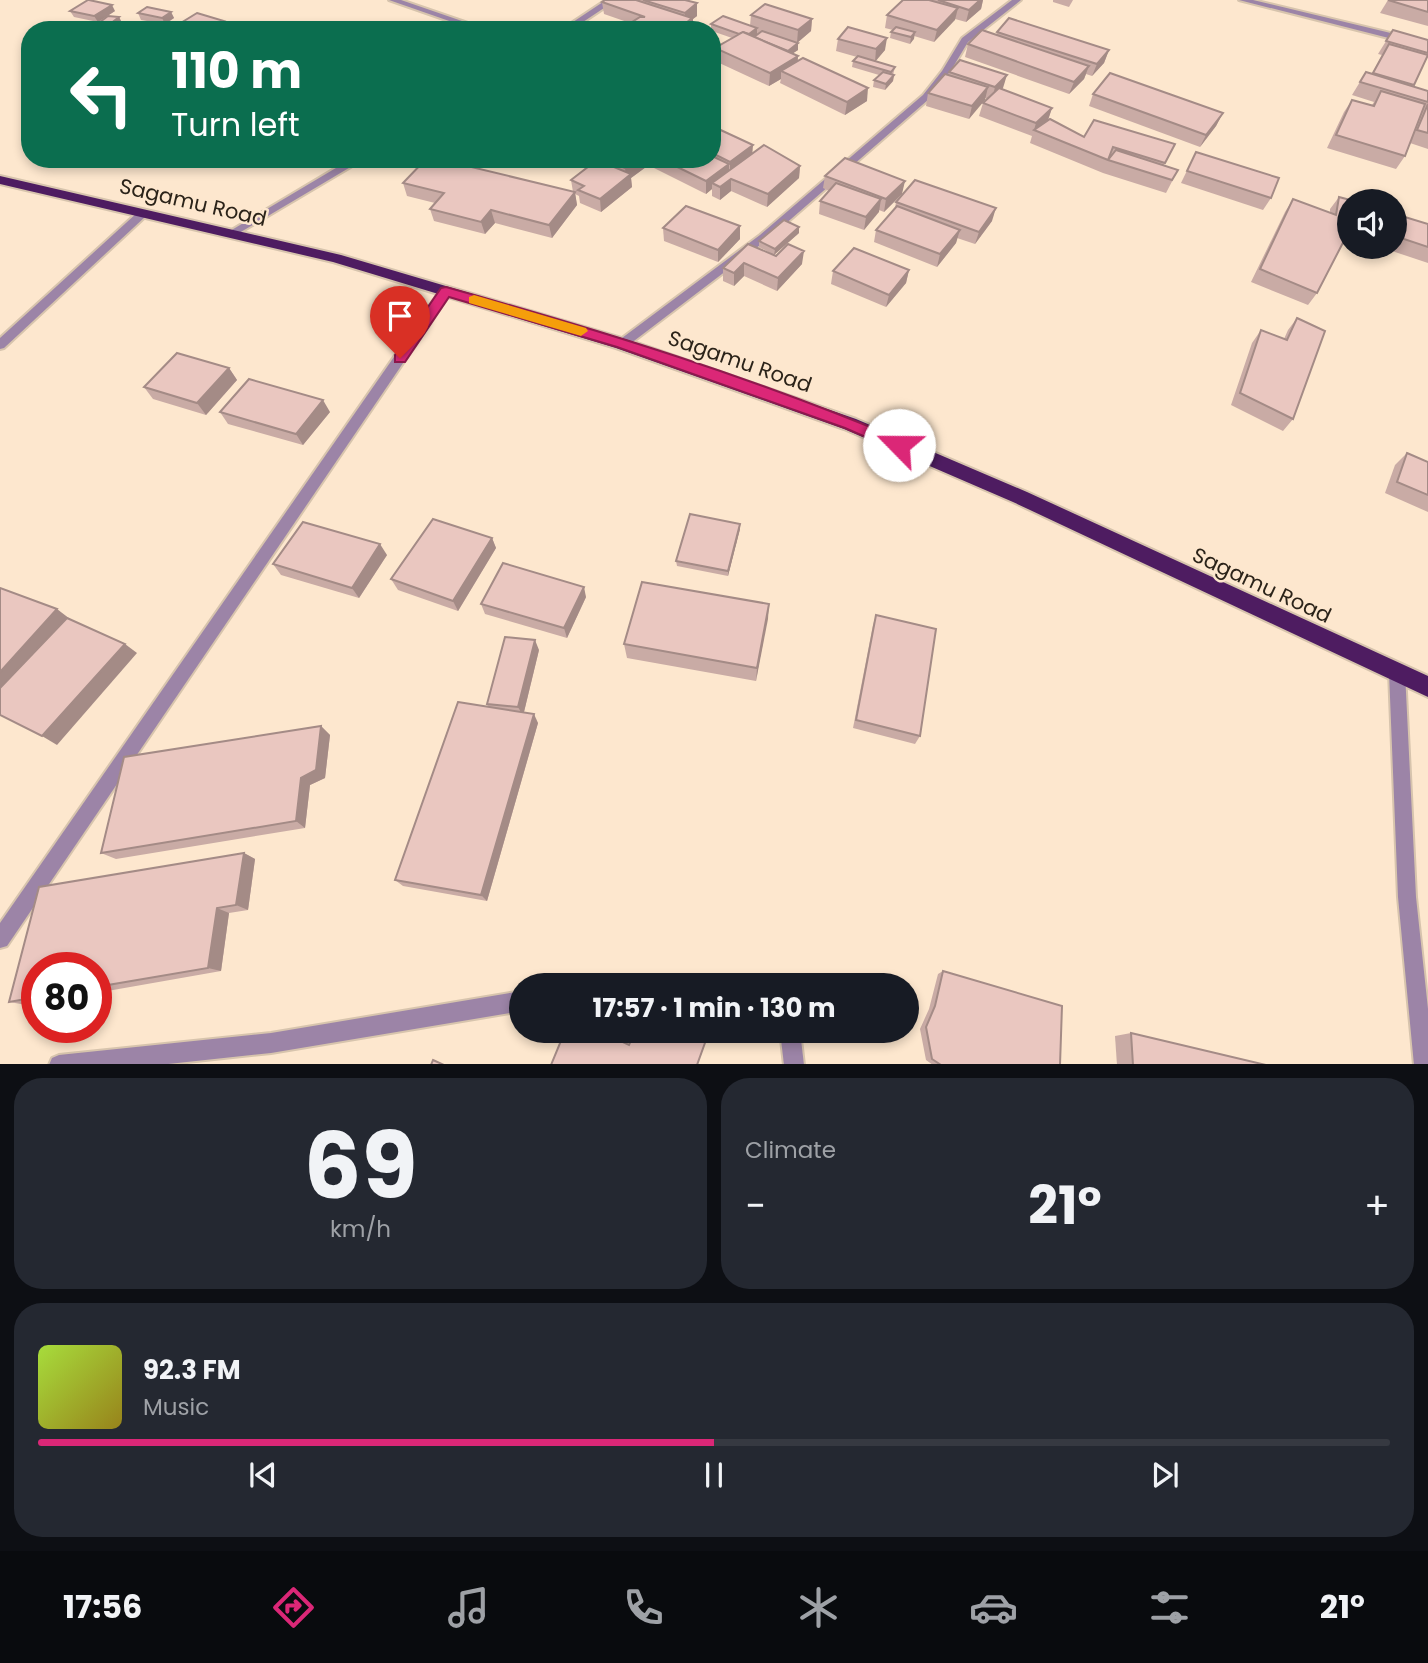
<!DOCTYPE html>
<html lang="en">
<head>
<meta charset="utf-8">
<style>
	:root { --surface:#171b24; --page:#242831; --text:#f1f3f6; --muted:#9ea1a6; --line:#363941; --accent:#db2777 }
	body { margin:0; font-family:Poppins,sans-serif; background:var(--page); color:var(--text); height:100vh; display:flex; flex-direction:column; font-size:26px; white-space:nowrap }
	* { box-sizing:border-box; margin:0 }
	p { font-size:23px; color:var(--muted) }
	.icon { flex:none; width:38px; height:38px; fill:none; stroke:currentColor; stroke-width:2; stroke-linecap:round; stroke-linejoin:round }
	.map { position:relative; height:1064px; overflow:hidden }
	.panel { display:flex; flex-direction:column; gap:14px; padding:14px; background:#0d0f14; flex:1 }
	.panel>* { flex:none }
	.banner { position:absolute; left:21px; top:21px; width:700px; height:147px; border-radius:28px; box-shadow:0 4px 10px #0003; background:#0b6e4f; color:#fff; overflow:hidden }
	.controls { position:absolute; left:1337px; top:189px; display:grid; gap:14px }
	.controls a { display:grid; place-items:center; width:70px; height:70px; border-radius:50%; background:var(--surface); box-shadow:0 4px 10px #0003; font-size:35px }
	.speed { position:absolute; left:21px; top:952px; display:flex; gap:14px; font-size:35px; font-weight:700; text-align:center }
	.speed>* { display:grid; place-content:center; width:91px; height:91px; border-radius:50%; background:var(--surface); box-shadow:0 4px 10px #0003; line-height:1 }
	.speed .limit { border:10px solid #d22; background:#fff; color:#111 }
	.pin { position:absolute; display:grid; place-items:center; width:60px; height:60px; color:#fff; margin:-72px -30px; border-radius:50% 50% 50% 0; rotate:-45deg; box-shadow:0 0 7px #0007 }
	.pin .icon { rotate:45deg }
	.me { position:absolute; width:77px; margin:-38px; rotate:293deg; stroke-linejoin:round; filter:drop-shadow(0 0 5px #0008) }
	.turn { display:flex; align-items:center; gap:24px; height:147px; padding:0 35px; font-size:32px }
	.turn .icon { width:91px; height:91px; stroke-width:2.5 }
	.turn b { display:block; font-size:49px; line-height:60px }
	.big { font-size:52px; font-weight:700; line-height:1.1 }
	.panel .card { flex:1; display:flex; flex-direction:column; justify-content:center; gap:10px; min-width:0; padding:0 24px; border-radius:28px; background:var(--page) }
	.panel .dial { align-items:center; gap:0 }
	.dial b { font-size:91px; line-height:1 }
	.song { display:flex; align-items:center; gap:21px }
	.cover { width:84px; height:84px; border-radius:10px; background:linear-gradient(135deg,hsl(80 70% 55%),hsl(50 70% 35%)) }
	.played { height:7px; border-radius:4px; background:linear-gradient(90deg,var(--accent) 50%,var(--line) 50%) }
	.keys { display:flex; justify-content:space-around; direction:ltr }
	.heat { display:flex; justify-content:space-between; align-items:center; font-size:38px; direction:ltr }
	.panel .tiles { flex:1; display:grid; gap:14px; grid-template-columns:1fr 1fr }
	.card:last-child { grid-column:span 2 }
	.trip { position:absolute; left:509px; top:973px; width:410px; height:70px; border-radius:35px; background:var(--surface); box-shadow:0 4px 10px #0003; font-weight:700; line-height:70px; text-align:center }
	.dock { display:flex; height:112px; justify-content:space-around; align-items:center; background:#090b0e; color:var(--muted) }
	.dock .icon { width:49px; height:49px }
	.dock .current { color:var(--accent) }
	.dock b { font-size:32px; color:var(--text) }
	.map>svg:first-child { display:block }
</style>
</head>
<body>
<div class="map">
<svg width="1428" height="1065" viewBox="0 0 1428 1065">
	<rect width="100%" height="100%" fill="#fde7ce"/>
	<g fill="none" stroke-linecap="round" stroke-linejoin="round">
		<defs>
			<g id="minor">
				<path d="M389 0H401L488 30H475Z"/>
				<path d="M606 0H616L571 30H561Z"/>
				<path d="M1012 0H1021L968 42 950 72 929 99 768 239 626 347H618V341L760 235 923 95 942 71 962 38Z"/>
				<path d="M1239 0H1253L1428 42V48Z"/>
				<path d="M351 159H364L234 236H226L225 234Z"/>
				<path d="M142 211 147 214 146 216 4 348 0 349V338L138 212Z"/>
				<path d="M446 287 452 291 450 294 7 946 0 948V923L442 288Z"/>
				<path d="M1397 665 1403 667 1405 672 1416 897 1428 1009V1065H1414L1398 897 1389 672 1391 667Z"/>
				<path d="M687 975H708L715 978 718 985H678L680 978Z"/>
				<path d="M522 991V1011L271 1053 159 1065H49L52 1058 59 1055 271 1033Z"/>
				<path d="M780 1031H800L804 1065H784Z"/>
			</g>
			<path id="trunk" d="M0 176 341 255 628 340 856 419 1027 492 1428 676V697L1013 502 844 429 616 348 333 262 0 184Z"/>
		</defs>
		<!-- minor casing -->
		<use href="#minor" stroke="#d7c4ad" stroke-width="4"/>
		<!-- trunk casing -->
		<use href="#trunk" stroke="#d7c4ad" stroke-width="4"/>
		<!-- minor -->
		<use href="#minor" fill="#9c84a7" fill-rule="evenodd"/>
		<!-- trunk -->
		<use href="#trunk" fill="#4e1c61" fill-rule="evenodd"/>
	</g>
	<!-- wall -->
	<g fill="#c9aba5">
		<path d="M605 0H685L697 3V16L693 19V30H621L630 23 604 14 602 2Z"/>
		<path d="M903 0H983L981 9 966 22 955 19 934 42 914 36 910 44 890 38 891 32 893 30 885 28 887 15Z"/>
		<path d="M1053 0H1073L1069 7 1053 2Z"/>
		<path d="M1388 0H1428V26L1380 13Z"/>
		<path d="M70 11H115L98 22 74 17Z"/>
		<path d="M171 12 174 18 165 24 141 20 138 13Z"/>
		<path d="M751 15 812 19 811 31 797 43H798V50L793 53 798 56V61L867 101 845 115 780 83 781 79 769 86 715 61V48L732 38 712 31 711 30V24L750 26Z"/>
		<path d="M119 17 122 23 114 30 104 29 100 22Z"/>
		<path d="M1393 30 1428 40V56L1413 86 1428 91V149L1410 143 1405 156 1396 169 1327 148 1344 112 1352 100 1372 105 1374 102 1352 95 1366 72 1372 74 1382 55 1378 54Z"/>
		<path d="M997 32 1109 50 1104 63 1092 76 1086 74 1084 79 1069 94 965 57 968 44 996 35Z"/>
		<path d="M838 39 885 50 875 61 895 67 893 75H894L893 81 885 90 873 87 874 80 879 75 852 67 853 61 857 57 836 51Z"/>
		<path d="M949 72 1003 88 1002 89 1052 108 1048 120 1084 137 1175 144 1164 165 1178 170 1166 193 1103 173 1030 143 1032 136 979 116 983 103 988 99 985 98 969 119 926 106 928 93 948 75Z"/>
		<path d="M1093 94 1223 113 1216 126 1200 147 1089 106Z"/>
		<path d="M712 126 753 153 800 166 799 178 767 207 731 191 720 200 712 196V189L706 194 646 164V167L631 178 632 187 601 212 580 203 579 196 575 194 577 205 552 238 495 223 485 234 434 221 430 209 435 203 407 196 403 183 573 192 571 180 600 161V159H712Z"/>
		<path d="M1196 152 1271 198 1263 210 1181 183Z"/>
		<path d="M825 176 902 194 884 212 879 210 864 230 819 214 820 201 829 191 823 188Z"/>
		<path d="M1339 197 1349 201V236H1347L1317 293 1308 305 1251 282 1285 212 1293 199 1330 213V209Z"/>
		<path d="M896 202 992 221 975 244 957 238 956 243 937 267 874 242 876 230 895 208Z"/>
		<path d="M1395 214 1428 224V263L1380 247H1395Z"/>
		<path d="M663 228 740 239 718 262 664 241Z"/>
		<path d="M799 233 774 255 759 247V241Z"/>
		<path d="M776 256 802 264 777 291 744 276 734 286 723 281V268Z"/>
		<path d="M909 270 906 283 886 307 831 284 833 271Z"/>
		<path d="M1297 318 1293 419 1283 431 1231 405 1252 343 1261 330 1284 339 1288 330Z"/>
		<path d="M229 368 237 380 206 415 153 399 144 387Z"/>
		<path d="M220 412H330L303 445 228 424Z"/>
		<path d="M1407 453 1428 462V512L1385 493 1395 465Z"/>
		<path d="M740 529 728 576 677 566 676 561Z"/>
		<path d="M492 538 496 548 458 611 398 590 391 579Z"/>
		<path d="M387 555 359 598 281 575 273 564Z"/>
		<path d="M586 597 567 638 485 614 481 604Z"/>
		<path d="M769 604 756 681 627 658 624 644Z"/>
		<path d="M876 615 920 736 915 744 853 728 873 625Z"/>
		<path d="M539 650 524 712 538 723 487 901 403 886 395 880 488 707 487 704Z"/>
		<path d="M321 726 330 735 325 778 310 785 305 828 116 859 101 853Z"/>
		<path d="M244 853 255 859 248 910 229 913 221 971 96 993V968H37V1003L27 1005 9 1002 39 887Z"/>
		<path d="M943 971 1060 1065H933L926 1060 920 1029 929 1009 938 974Z"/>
		<path d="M1131 1033 1266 1065H1117L1115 1036Z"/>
	</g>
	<!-- shaded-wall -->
	<g fill="#a48b86">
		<path d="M980 0H983L981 9 966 22 969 10Z"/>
		<path d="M697 3V16L693 19V30H679L685 24V13Z"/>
		<path d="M112 5 115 11 98 22 94 16Z"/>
		<path d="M958 8 955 20 934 42 937 30Z"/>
		<path d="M171 12 174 18 165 24 162 18Z"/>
		<path d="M119 17 122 23 114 30 110 24Z"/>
		<path d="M812 19 811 31 797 43 798 30Z"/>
		<path d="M224 21 228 30H209Z"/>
		<path d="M757 28V35L745 43 746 37Z"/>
		<path d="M915 32 914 39 910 44 911 37Z"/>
		<path d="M887 38 885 50 875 62 876 49Z"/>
		<path d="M798 43V50L786 58 787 52Z"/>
		<path d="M1109 50 1104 63 1092 76 1097 64Z"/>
		<path d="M798 56 797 68 781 71V79L769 86 770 73Z"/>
		<path d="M1089 66 1084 79 1069 94 1074 82Z"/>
		<path d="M894 75 893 81 885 90 886 84Z"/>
		<path d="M1007 75 1003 88 992 100 995 87Z"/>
		<path d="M988 87 985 100 969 119 972 106Z"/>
		<path d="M868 88 867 101 845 115 847 102Z"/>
		<path d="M1052 108 1048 120 1034 130 1036 123Z"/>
		<path d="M1223 113 1216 126 1200 147 1206 135Z"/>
		<path d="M753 145 752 158 730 174V162Z"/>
		<path d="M638 159H645L646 167 631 178 632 187 601 212 600 199 626 178 625 168Z"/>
		<path d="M729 164V177L712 183V189L706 194V181Z"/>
		<path d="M800 166 799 178 767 207 768 194Z"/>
		<path d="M731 179V191L720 200V187Z"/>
		<path d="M905 181 902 194 884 212 886 199Z"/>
		<path d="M575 192 577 205 552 238 549 225Z"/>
		<path d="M881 199 879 212 864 230 866 217Z"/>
		<path d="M996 208 992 221 975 244 979 232Z"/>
		<path d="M491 210 495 223 485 234 481 222Z"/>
		<path d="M740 226V239L718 262V250Z"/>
		<path d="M799 227V233L774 255 775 249Z"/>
		<path d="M960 230 956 243 937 267 940 254Z"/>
		<path d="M804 251 802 264 777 291 778 278Z"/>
		<path d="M744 263V276L734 286V273Z"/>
		<path d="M909 270 906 283 886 307 889 295Z"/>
		<path d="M229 368 237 380 206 415 197 403Z"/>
		<path d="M323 400 330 412 303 445 296 434Z"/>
		<path d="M740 524V529L728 576V571Z"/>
		<path d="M492 538 496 548 458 611 453 601Z"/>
		<path d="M380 544 387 555 359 598 352 588Z"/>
		<path d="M584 587 586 597 567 638 564 628Z"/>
		<path d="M769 604 768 619 756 681 757 668Z"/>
		<path d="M57 609 70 619 0 698V672Z"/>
		<path d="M535 640 539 650 523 716 518 707Z"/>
		<path d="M125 644 137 653 57 745 42 736Z"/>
		<path d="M534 714 538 723 487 901 481 895Z"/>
		<path d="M321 726 330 735 325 778 310 785 305 828 296 821 301 778Z"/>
		<path d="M244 853 255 859 248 910 236 905Z"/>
		<path d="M217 908 229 913 221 971 208 968Z"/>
	</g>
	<!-- building -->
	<g fill="#eac7c0" stroke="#a48b86" stroke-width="2">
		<path d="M88 0H89L112 5 94 16 70 11Z"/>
		<path d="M605 0H636L692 18 679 29 672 27 668 30H622L621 29 640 17H645L602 2Z"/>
		<path d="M643 0H685L697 3 685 13Z"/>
		<path d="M903 0H929L958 8 937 30 887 15Z"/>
		<path d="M938 0H980L969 10Z"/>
		<path d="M1388 0H1428V12Z"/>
		<path d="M765 4 812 19 798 30 751 15Z"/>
		<path d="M147 7 171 12 162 18 138 13Z"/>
		<path d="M197 13 224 21 209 30H174L171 29Z"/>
		<path d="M108 16 119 17 110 24 100 22Z"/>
		<path d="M723 16 757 28 749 34 743 32 739 34 711 24Z"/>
		<path d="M1009 18 1109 50 1097 64 997 32Z"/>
		<path d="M848 27 887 38 876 49 838 39Z"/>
		<path d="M896 27 915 32 911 37 891 32Z"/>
		<path d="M982 30 1089 66 1074 82 968 44Z"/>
		<path d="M1393 30 1428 40V53L1386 41Z"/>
		<path d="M762 31 798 43 788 51 754 37Z"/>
		<path d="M743 32 798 56 770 73 715 48Z"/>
		<path d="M1389 44 1428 55 1414 85 1373 73Z"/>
		<path d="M858 56 895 67 891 72 853 61Z"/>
		<path d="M803 58 868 88 847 102 781 71Z"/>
		<path d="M960 60 1007 75 995 87 949 72Z"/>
		<path d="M883 72 894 75 886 84 874 80Z"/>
		<path d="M1366 72 1428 91V102L1360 82Z"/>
		<path d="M1110 73 1223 113 1206 135 1093 94Z"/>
		<path d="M945 74 988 87 972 106 928 93Z"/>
		<path d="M999 88 1052 108 1036 123 983 103Z"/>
		<path d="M1381 91 1425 104 1405 156 1336 135 1352 100 1374 106Z"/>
		<path d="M1428 104V133L1417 130Z"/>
		<path d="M1050 119 1084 137 1094 120 1175 144 1165 163 1113 147 1108 160 1116 150 1178 170 1172 180 1108 160 1034 130Z"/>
		<path d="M712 126 753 145 730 162 712 153Z"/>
		<path d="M764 145 800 166 768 194 731 179 720 187 712 183Z"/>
		<path d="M1196 152 1279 178 1271 198 1187 171Z"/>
		<path d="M712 156 729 164 706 181 661 159H712Z"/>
		<path d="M845 158 905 181 886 199 825 176Z"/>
		<path d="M426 159H438L575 192 549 225 491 210 481 222 430 209 444 193 403 183Z"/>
		<path d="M605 159H638L625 168Z"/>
		<path d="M597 160 631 174 600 199 578 190 584 186 571 180Z"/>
		<path d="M915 180 996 208 979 232 896 202Z"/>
		<path d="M836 183 881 199 866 217 820 201Z"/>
		<path d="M1339 197 1354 201H1349V231L1317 293 1260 269 1293 199 1336 215Z"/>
		<path d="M686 206 740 226 718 250 663 228Z"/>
		<path d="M897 206 960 230 940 254 876 230Z"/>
		<path d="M1395 214 1428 224V247L1395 236Z"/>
		<path d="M784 220 799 227 775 249 759 241Z"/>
		<path d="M748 244 776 256 788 244 804 251 778 278 744 263 734 273 723 268Z"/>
		<path d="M854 248 909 270 889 295 833 271Z"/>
		<path d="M1297 318 1325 331 1293 419 1240 393 1261 330 1287 340Z"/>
		<path d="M177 353 229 368 197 403 144 387Z"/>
		<path d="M249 379 323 400 296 434 220 412Z"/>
		<path d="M1407 453 1428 462V495L1397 482Z"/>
		<path d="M690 514 740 524 728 571 676 561Z"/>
		<path d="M433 519 492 538 453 601 391 579Z"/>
		<path d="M303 522 380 544 352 588 273 564Z"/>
		<path d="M503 563 584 587 564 628 481 604Z"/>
		<path d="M642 582 769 604 757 668 624 644Z"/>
		<path d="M0 588 57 609 0 672Z"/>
		<path d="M876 615 936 629 920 736 856 720Z"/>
		<path d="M67 618 125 644 42 736 0 715V688Z"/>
		<path d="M505 637 535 640 518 707 487 704Z"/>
		<path d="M458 702 534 714 481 895 395 880Z"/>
		<path d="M321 726 316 770 301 778 296 821 101 853 124 757Z"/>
		<path d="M244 853 236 905 217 908 208 968 96 987V968H37V997L9 1002 39 887Z"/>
		<path d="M943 971 1062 1006 1060 1065H941L932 1059 926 1027 935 1006Z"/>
		<path d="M565 1031H599L629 1045 635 1031H686L706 1040 697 1065H551Z"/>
		<path d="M1131 1033 1266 1065H1133Z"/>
		<path d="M433 1060 444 1065H431Z"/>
	</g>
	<!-- route -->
	<path fill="#db2777" stroke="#8e194d" stroke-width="2" d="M446 287C600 330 756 378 904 441L906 445 904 449H893L845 428 617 347 449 297 405 362H395V355L441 288Z"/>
	<!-- slow -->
	<path fill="#f59e0b" d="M474 295 586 328 588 331 581 336 469 303V297Z"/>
	<g text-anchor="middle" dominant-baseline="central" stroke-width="5" stroke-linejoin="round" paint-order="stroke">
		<!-- street labels -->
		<g font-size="21" fill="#2b2319" stroke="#fde7ce">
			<text transform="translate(193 202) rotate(13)">Sagamu Road</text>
			<text transform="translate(740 361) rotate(19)">Sagamu Road</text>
			<text transform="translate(1262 585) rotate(25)">Sagamu Road</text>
		</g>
	</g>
</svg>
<div class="controls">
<a><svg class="icon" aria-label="sound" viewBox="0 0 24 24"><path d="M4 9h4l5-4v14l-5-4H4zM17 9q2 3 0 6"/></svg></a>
</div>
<div class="speed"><div class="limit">80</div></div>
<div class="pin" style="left:400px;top:358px;background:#d93025"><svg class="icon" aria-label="arrive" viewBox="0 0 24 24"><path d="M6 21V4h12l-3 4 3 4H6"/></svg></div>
<svg class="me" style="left:899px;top:445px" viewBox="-20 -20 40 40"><circle r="19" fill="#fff"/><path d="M0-13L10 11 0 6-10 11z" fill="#db2777"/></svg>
<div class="trip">17:57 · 1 min · 130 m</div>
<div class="banner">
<div class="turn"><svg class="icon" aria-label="left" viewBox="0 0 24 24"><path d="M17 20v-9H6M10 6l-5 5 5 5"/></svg><div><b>110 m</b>Turn left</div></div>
</div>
</div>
<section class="panel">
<div class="tiles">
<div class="card dial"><b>69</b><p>km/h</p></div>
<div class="card"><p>Climate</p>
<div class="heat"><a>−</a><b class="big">21°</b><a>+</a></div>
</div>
<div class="card">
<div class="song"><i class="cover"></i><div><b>92.3 FM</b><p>Music</p></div></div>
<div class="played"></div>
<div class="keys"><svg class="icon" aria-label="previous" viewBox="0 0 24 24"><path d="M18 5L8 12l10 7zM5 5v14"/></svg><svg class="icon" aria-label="pause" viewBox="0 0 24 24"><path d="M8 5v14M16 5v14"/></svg><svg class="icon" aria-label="next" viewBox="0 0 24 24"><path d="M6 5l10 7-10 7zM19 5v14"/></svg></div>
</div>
</div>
</section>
<nav class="dock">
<b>17:56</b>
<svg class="icon current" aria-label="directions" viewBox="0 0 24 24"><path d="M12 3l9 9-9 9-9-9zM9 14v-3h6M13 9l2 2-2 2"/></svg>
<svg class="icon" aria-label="music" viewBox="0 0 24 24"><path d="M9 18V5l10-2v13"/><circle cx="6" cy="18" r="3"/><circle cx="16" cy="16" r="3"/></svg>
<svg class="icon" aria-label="phone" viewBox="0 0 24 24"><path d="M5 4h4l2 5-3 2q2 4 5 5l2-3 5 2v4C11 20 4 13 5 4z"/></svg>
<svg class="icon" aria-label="climate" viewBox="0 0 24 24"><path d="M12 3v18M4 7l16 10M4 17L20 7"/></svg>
<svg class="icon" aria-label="car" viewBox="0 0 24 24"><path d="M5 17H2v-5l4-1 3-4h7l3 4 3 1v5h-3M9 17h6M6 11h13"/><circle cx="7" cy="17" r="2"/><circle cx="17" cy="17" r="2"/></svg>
<svg class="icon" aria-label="filters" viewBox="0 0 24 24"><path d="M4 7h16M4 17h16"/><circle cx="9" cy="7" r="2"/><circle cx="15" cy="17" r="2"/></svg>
<b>21°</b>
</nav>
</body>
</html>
